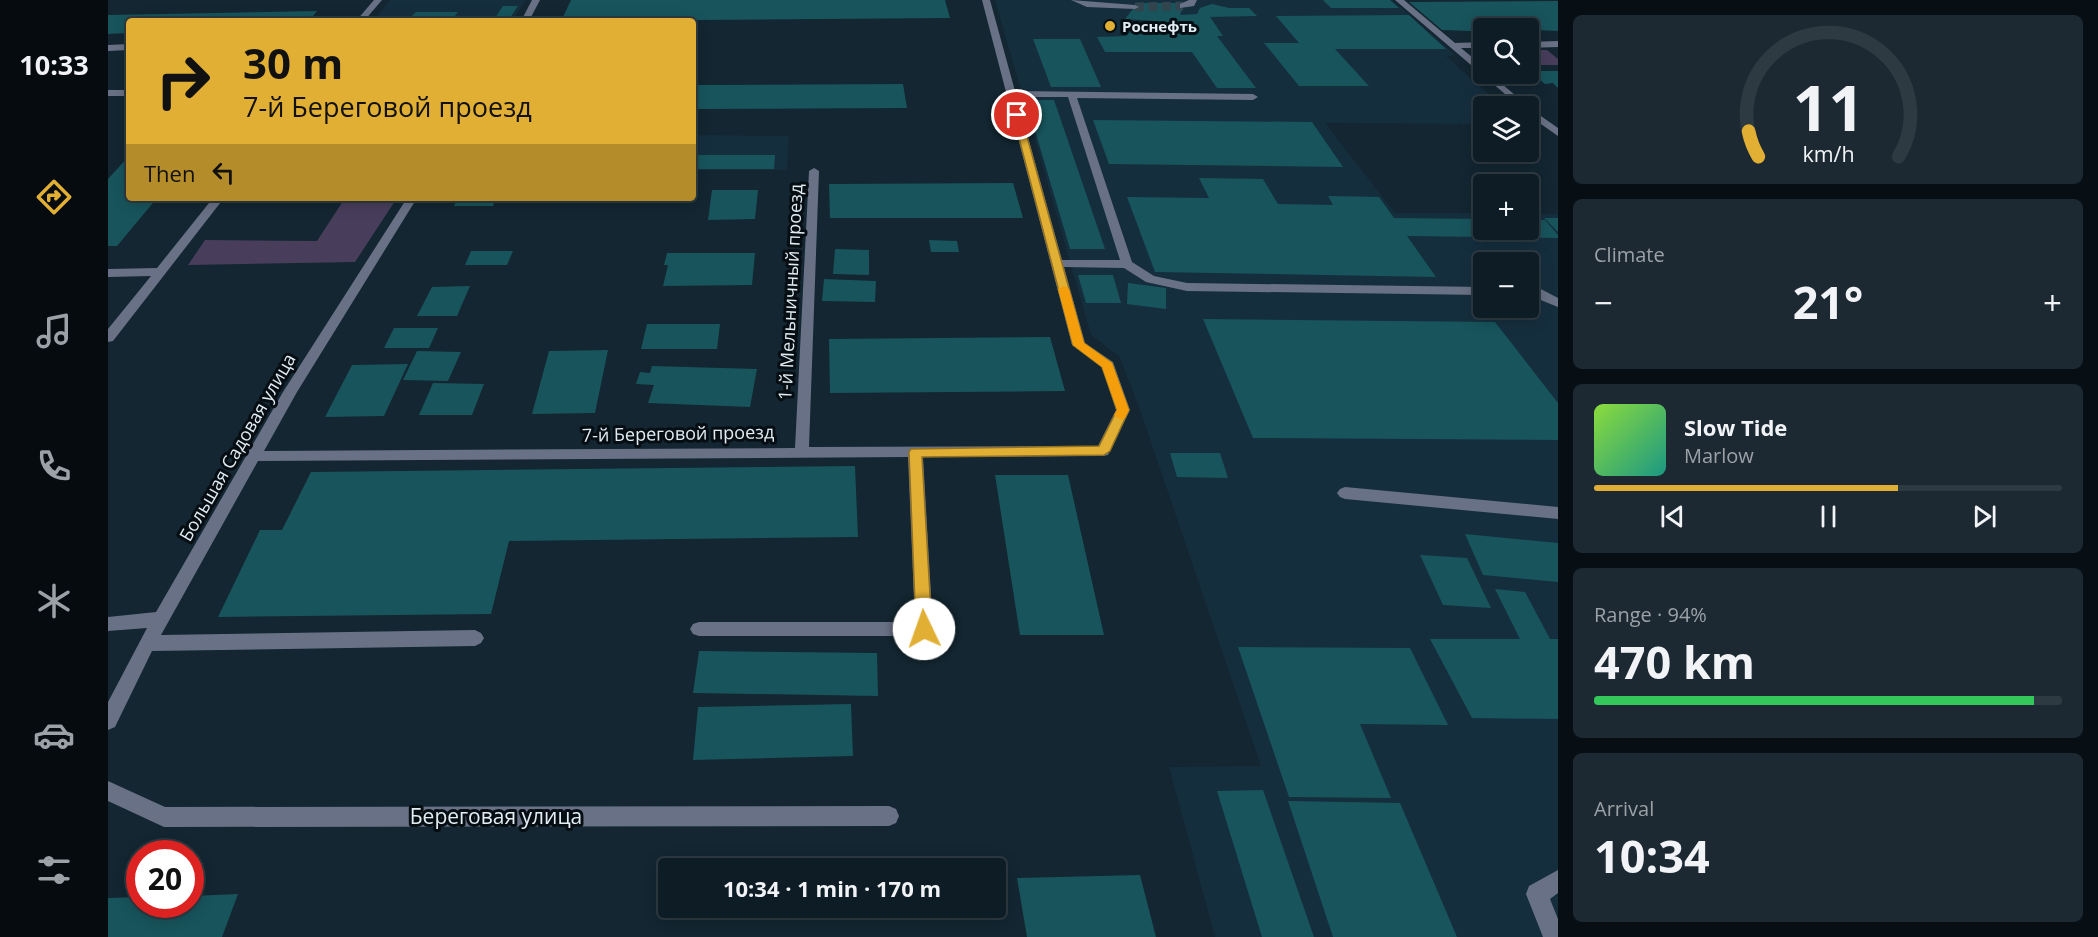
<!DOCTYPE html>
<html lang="en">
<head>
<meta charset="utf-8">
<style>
	:root { --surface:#0e1c25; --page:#1c2932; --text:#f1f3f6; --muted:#9ba1a7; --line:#2e3a42; --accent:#e1af34 }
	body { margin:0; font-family:"Open Sans",sans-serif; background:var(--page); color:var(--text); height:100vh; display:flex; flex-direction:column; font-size:22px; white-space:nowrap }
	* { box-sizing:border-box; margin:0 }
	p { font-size:20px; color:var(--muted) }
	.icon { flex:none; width:33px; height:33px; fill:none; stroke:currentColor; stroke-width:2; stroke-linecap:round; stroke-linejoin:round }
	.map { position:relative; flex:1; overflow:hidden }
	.details { display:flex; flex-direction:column; gap:15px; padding:15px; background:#080f14; width:540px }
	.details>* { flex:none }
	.top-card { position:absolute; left:18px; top:18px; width:570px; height:183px; border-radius:6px; box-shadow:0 3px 15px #0003,0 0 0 2px var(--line); background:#e1af34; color:#111; overflow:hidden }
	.fabs { position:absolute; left:1365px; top:18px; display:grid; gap:12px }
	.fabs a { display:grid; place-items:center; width:66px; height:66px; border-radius:6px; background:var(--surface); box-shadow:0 3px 15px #0003,0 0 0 2px var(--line); font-size:30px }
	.speed { position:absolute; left:18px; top:840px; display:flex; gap:12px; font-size:30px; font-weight:700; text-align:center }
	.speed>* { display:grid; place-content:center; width:78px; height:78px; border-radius:50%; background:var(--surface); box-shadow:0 3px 15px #0003,0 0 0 2px var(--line); line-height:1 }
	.speed .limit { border:9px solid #d22; background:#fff; color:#111 }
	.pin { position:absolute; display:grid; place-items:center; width:51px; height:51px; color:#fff; margin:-26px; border:3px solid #fff; border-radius:50%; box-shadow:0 2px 6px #0007 }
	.me { position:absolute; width:66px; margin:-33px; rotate:357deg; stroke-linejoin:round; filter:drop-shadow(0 0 4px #0008) }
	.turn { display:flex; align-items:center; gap:21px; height:126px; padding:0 18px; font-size:27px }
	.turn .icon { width:78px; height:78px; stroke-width:2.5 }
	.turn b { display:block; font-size:42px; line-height:51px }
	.then { display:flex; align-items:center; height:57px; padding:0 18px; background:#0003; gap:12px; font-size:22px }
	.big { font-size:45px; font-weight:700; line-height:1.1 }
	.details .widget { flex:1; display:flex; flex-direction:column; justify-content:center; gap:9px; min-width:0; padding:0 21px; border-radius:9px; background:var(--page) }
	.details .dial { align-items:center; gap:0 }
	.dial svg { height:156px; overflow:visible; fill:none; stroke:var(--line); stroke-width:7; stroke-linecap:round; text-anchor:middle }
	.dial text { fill:var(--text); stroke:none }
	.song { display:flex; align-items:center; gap:18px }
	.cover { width:72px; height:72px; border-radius:9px; background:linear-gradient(135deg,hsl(90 70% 55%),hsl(170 70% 35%)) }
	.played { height:6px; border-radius:3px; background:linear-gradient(90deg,var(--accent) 65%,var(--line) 65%) }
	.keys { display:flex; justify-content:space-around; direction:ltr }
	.heat { display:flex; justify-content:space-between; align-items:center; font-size:33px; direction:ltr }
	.charge { height:9px; border-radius:4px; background:linear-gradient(90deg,#34c759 94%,var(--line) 0) }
	.trip { position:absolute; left:550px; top:858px; width:348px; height:60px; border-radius:6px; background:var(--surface); box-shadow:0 3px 15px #0003,0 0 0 2px var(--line); font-weight:700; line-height:60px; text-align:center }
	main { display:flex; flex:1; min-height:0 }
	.menu { display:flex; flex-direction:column; width:108px; justify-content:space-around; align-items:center; background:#060b0f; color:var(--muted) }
	.menu .icon { width:42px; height:42px }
	.menu .current { color:var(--accent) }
	.menu b { font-size:27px; color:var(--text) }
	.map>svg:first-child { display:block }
</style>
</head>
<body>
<main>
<nav class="menu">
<b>10:33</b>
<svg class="icon current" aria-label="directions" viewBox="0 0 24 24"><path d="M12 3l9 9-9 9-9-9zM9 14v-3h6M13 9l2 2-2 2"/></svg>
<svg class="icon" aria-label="music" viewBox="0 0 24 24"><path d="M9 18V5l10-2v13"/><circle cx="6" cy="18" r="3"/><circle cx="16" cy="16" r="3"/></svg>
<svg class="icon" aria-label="phone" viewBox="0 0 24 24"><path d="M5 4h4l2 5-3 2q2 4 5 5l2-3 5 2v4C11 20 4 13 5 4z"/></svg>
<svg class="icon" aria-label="climate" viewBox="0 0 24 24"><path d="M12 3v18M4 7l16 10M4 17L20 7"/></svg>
<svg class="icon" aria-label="car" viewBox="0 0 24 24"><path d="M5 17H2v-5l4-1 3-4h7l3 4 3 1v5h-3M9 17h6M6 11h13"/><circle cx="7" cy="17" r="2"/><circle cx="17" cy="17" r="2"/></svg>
<svg class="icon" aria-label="filters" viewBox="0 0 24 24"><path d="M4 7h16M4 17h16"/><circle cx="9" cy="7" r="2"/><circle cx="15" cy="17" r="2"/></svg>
</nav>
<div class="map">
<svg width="1450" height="937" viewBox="0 0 1450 937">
	<rect width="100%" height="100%" fill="#132631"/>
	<!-- built -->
	<g fill="#152e3e" fill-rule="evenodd">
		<path d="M282 0H418L404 21H265Z"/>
		<path d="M887 0H1284L1347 55 1338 56 1394 106H1376L1375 124 1217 123 1287 213H1375L1376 230H1420L1421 214H1450V937H1107L1061 767 1153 766 1031 407 1011 356 983 335ZM1376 262H1420V308H1376Z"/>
		<path d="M585 135 681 136 679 170H585Z"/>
	</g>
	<!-- green -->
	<g fill="#483e5c">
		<path d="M1421 50H1439L1450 59V65H1421Z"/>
		<path d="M237 198H289L247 262 80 265 97 240 209 241Z"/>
	</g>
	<!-- building -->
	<g fill="#18545c">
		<path d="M463 0H837L842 18 453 21Z"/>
		<path d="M1215 0H1282L1291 8H1223Z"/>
		<path d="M1450 1V31L1376 28V31H1362L1334 30 1301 2Z"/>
		<path d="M1030 3H1077L1072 15 1089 14 1092 8 1104 4 1121 8H1141L1149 16 1102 17 1115 36H1109L1148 88H1109L1084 52H997L989 37 1018 36 1023 30 1040 29 1046 21 1017 19Z"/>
		<path d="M395 6H410L400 21H385Z"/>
		<path d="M209 11 201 21H21V33L0 34V15Z"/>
		<path d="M308 12H350L343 21H299Z"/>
		<path d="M1301 15 1338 49H1227L1261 86H1191L1156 43H1191L1168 16Z"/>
		<path d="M925 39H972L993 87H943Z"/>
		<path d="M1421 71H1450V88L1445 83 1437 84Z"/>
		<path d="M795 84 799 108 585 109V85Z"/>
		<path d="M918 100H946L997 249H962Z"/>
		<path d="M985 120 1204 122 1235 167 1001 164Z"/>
		<path d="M585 155H667L666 169H585Z"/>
		<path d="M21 156V198H49L9 246H0V179Z"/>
		<path d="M1091 178 1155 179 1170 204 1225 205 1220 196 1271 197 1286 218 1376 219V230H1420V220H1437L1450 235V238L1299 236 1328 277 1047 272 1019 197 1101 198Z"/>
		<path d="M905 183 915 218H722L721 184Z"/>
		<path d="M604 190H650L647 219 600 220Z"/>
		<path d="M350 198H388L385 206H346Z"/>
		<path d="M1436 218H1450V232Z"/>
		<path d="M821 240 849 241 851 252H823Z"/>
		<path d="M727 249 761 250V275L725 274Z"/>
		<path d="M363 251H405L399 265H357Z"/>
		<path d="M559 253H647L644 285 555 286 560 265H556Z"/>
		<path d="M970 275H1005L1013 303H978Z"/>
		<path d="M716 279 768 281 767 302 714 301Z"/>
		<path d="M1020 283 1058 288V309L1019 304Z"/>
		<path d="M362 286 349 316H309L324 287Z"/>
		<path d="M1095 319 1387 322 1450 403V440L1145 438Z"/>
		<path d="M539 324H612L609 349H533Z"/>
		<path d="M286 328H330L321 348H276Z"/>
		<path d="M942 337 957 391 722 393 721 339Z"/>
		<path d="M500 350 487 413 424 414 441 351Z"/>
		<path d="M309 351 353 352 340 381 295 380Z"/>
		<path d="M300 364 276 416 217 417 244 365Z"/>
		<path d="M544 366 649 369 642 407 540 403 546 385 528 384 532 372 542 373Z"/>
		<path d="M325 383 376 384 364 415H311Z"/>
		<path d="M1062 453H1112L1120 478 1069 477Z"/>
		<path d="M747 466 750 537 401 541 383 614 110 617 152 530H174L203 472Z"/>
		<path d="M887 475H960L996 635H912Z"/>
		<path d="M1357 534 1450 543V582L1375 575Z"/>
		<path d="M1312 555 1359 558 1383 608 1335 605Z"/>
		<path d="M1387 589 1417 592 1442 639H1450V719L1364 718 1322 639H1412Z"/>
		<path d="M1130 647 1302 648 1340 725 1252 724 1283 798 1181 797Z"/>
		<path d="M591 651 769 653 770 696 585 693Z"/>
		<path d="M743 704 745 756 585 760 590 707Z"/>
		<path d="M1155 790 1206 937H1154L1109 791Z"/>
		<path d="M1180 801 1292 803 1349 937H1225Z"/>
		<path d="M1032 875 1048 937H919L909 878Z"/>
		<path d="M130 894 114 937H0V898L32 897V904H82V896Z"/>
	</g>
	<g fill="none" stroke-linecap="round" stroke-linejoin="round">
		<!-- minor-tunnel -->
		<path stroke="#32444e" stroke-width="9" stroke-dasharray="9 4.5" stroke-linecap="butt" d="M1027 7 1075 6"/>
		<!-- minor -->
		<g fill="#697186" fill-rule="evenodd">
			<path d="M266 0H274L256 21H248Z"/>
			<path d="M424 0H432L421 21H413Z"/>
			<path d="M874 0H882L907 91 1145 94 1150 97 1145 100 969 98 1024 262 1046 276 1079 283 1376 287V295L1079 291 1038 282 1016 268 956 267 977 343 1005 362 1022 410 1000 455 995 456 815 457 825 629 822 634 816 636H591L585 634 582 629 585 624 591 622H807L800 457 150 461 53 635 367 630 373 633 376 638 373 643 367 646 44 651 7 727 0 730V702L39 628 0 631V617L48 612 175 392 299 198H309L189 392 156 451 687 448 701 171 706 168 711 171 701 447 990 446 1008 410 994 367 964 345ZM909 97H960L1012 260H954Z"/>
			<path d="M963 0 1027 5 1031 7 1027 9 979 7Z"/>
			<path d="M1081 0H1089L1086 6 1072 8V4Z"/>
			<path d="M1287 0H1296L1347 43 1376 42V48H1353L1376 67V74H1382L1420 106H1411Z"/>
			<path d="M1450 41V47L1420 48V42Z"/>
			<path d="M21 44V50L0 51V45Z"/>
			<rect x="0" y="90" width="21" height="6"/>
			<path d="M1420 107 1450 128V136L1420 115Z"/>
			<path d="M105 198H116L5 341 0 342V329L43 276 0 277V269L49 268Z"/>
			<path d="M1420 287 1431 288 1450 298V307L1420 295Z"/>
			<path d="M1237 487 1450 507V519L1237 499 1232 497 1229 493 1232 489Z"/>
			<path d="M0 781 57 807 781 806 788 809 791 816 788 823 781 826 56 827 0 801Z"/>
			<path d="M1450 870V893L1442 899 1450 919V937H1435L1418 894 1421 886Z"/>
		</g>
	</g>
	<!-- route -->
	<path fill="#e1af34" stroke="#927222" stroke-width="1.5" d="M909 112 913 115 976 343 1004 363 1021 410 1002 451 996 455 814 457 824 629 822 634 816 636 811 634 808 629 801 452 803 449 991 446 1009 410 994 367 965 345 905 115Z"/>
	<!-- slow -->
	<path fill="#f59e0b" d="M956 286 961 289 976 343 1004 363 1021 410 1017 418 1013 420 1006 415 1009 410 994 367 965 345 950 289Z"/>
	<!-- markers -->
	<circle fill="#e1af34" stroke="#060e13" stroke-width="2" cx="1002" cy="26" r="6"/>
	<g text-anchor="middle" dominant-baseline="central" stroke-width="6" stroke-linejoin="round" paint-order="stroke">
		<!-- far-poi labels -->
		<g font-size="15" font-weight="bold" fill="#e1ecf4" stroke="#060e13" text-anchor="start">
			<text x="1014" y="26">Роснефть</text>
		</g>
		<!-- street labels -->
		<g font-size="18" fill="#e1ecf4" stroke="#060e13">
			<text transform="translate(682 292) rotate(-87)">1-й Мельничный проезд</text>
			<text transform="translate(570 433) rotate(-1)">7-й Береговой проезд</text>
			<text transform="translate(129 447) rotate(-60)">Большая Садовая улица</text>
		</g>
		<!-- near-street labels -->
		<g font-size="21" fill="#e1ecf4" stroke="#060e13">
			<text x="388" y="816">Береговая улица</text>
		</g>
	</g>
</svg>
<div class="fabs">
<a><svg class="icon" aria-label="search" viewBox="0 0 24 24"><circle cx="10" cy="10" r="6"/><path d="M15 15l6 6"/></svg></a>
<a><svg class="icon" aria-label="layers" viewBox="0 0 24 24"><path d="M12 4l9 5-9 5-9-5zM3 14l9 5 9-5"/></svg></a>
<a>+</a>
<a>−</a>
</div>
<div class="speed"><div class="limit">20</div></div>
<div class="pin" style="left:909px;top:115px;background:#d93025"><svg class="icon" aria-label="arrive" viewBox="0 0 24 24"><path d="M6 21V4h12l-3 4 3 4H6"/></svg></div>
<svg class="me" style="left:816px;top:629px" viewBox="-20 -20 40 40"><circle r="19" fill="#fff"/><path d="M0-13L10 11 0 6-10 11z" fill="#e1af34"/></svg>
<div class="trip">10:34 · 1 min · 170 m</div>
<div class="top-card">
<div class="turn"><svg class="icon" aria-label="right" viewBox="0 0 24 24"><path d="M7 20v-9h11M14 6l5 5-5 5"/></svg><div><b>30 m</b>7-й Береговой проезд</div></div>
<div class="then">Then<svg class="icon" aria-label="left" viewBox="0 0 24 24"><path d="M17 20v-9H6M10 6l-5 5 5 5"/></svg></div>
</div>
</div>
<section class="details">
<div class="widget dial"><svg viewBox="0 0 100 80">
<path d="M14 69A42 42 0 1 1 86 69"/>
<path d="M14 69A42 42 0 0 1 9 56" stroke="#e1af34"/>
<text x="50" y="56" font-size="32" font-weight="700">11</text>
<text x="50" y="72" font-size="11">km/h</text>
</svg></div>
<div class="widget"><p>Climate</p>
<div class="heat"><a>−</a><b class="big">21°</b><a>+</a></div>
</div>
<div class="widget">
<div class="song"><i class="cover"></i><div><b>Slow Tide</b><p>Marlow</p></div></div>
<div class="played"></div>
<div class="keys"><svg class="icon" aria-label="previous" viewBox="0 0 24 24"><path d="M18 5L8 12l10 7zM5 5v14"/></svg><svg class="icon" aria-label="pause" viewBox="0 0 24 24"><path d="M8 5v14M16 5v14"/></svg><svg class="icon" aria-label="next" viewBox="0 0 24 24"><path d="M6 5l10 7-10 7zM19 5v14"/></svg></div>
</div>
<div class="widget"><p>Range · 94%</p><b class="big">470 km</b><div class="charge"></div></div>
<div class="widget"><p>Arrival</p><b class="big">10:34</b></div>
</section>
</main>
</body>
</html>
